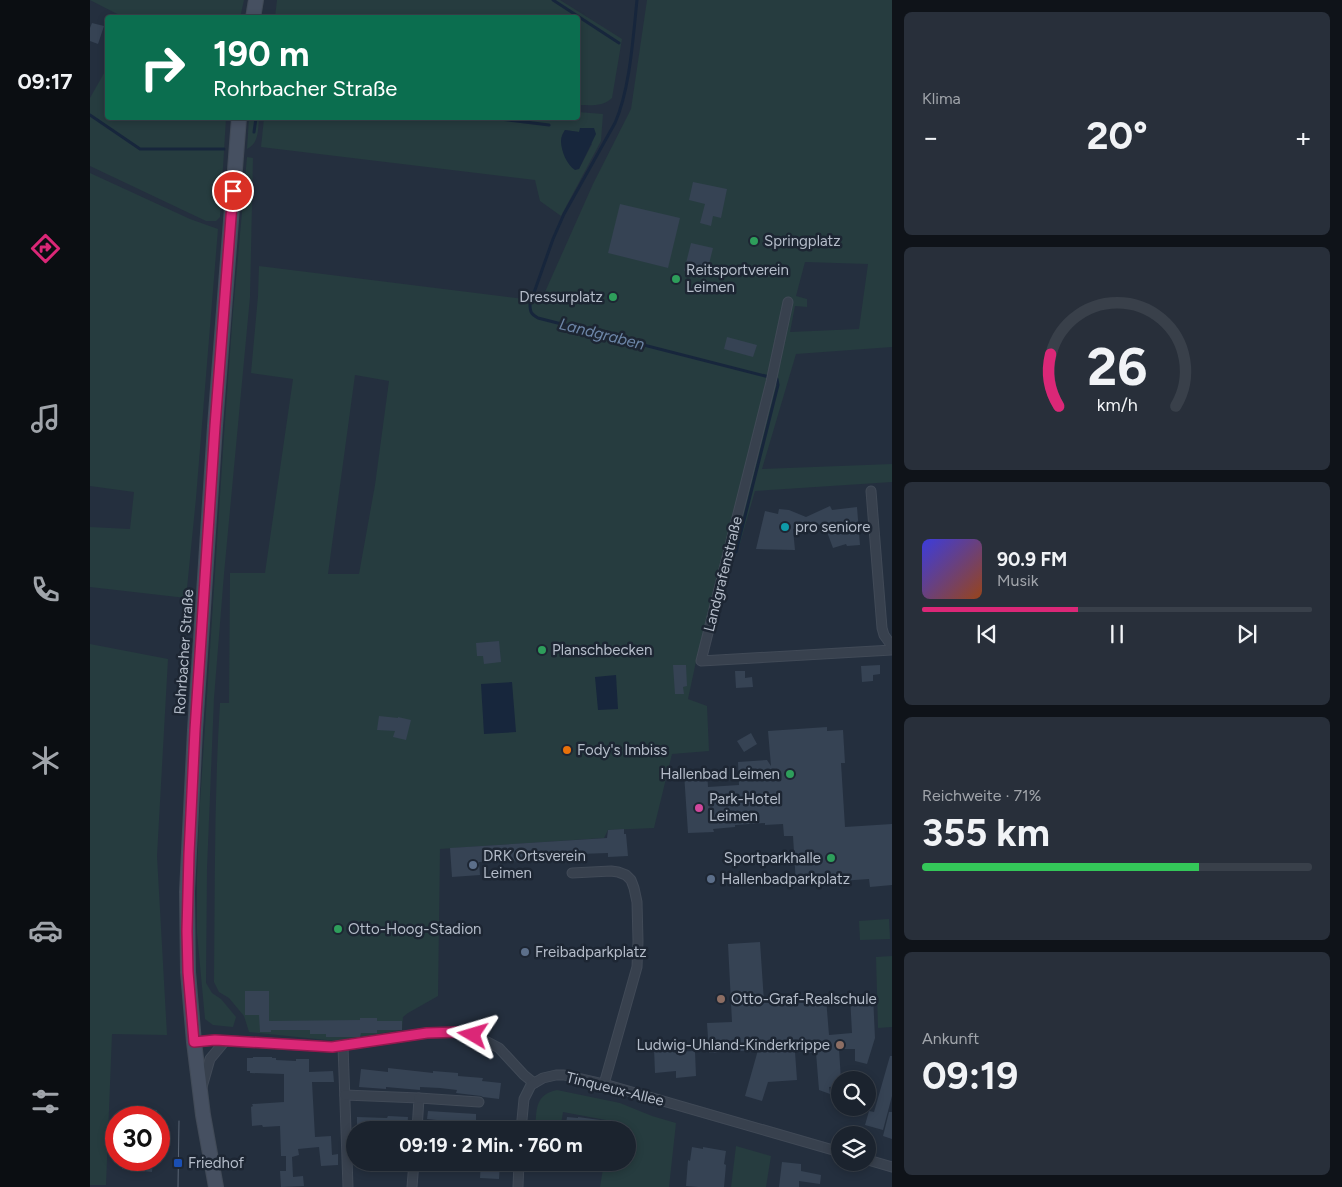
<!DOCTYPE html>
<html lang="de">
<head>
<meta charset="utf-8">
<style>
	:root { --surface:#1b232e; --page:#282f3a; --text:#f1f3f6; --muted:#a0a4aa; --line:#39404a; --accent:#db2777 }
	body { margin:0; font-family:Figtree,sans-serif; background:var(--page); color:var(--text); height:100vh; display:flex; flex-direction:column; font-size:19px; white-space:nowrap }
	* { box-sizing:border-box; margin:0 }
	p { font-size:16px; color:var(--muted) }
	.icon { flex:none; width:28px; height:28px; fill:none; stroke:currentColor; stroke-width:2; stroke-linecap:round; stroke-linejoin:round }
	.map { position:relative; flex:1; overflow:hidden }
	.drawer { display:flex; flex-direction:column; gap:12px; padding:12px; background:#0f1319; width:450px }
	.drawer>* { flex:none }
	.banner { position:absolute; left:15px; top:15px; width:475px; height:105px; border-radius:5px; box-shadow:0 2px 8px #0003,0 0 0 1px var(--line); background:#0b6e4f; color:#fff; overflow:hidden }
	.tools { position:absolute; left:741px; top:1071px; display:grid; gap:10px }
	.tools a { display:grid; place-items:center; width:45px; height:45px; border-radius:50%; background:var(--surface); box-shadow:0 2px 8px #0003,0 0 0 1px var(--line); font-size:25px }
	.speed { position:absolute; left:15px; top:1106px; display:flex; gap:10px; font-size:25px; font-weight:700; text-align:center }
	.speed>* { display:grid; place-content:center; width:65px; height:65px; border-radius:50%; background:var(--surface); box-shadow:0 2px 8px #0003,0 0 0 1px var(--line); line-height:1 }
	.speed .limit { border:8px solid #d22; background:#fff; color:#111 }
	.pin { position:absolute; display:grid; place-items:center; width:42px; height:42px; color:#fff; margin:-21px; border:2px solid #fff; border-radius:50%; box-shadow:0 1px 5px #0007 }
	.me { position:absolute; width:55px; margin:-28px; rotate:277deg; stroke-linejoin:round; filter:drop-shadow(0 0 4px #0008) }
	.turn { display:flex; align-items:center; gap:18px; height:105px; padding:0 25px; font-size:22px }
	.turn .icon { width:65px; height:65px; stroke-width:2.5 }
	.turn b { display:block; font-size:35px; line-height:42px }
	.big { font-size:38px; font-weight:700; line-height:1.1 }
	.drawer .widget { flex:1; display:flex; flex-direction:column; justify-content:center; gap:8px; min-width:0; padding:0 18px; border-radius:8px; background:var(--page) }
	.drawer .dial { align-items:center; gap:0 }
	.dial svg { height:130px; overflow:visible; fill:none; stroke:var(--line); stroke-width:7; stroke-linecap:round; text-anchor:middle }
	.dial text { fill:var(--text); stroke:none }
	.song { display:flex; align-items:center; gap:15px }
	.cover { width:60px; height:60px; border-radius:8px; background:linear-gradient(135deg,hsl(240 70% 55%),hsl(20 70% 35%)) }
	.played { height:5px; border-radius:2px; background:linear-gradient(90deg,var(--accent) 40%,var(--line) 40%) }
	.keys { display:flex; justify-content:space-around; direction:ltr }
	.heat { display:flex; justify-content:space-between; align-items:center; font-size:28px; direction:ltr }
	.charge { height:8px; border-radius:4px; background:linear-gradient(90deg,#34c759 71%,var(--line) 0) }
	.trip { position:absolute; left:256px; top:1121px; width:290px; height:50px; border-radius:25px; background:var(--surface); box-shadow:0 2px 8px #0003,0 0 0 1px var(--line); font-weight:700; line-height:50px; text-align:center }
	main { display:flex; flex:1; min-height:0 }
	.dock { display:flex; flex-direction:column; width:90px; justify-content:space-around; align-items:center; background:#0b0e12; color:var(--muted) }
	.dock .icon { width:35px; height:35px }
	.dock .current { color:var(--accent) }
	.dock b { font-size:22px; color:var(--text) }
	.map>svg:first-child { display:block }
</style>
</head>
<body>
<main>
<nav class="dock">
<b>09:17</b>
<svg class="icon current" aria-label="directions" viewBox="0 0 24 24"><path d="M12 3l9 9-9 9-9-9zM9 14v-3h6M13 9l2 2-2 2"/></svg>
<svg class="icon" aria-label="music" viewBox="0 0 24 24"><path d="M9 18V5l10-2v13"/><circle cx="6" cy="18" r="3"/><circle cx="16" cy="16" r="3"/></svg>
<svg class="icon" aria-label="phone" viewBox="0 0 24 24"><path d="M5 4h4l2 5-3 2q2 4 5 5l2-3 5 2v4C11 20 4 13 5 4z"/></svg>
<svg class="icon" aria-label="climate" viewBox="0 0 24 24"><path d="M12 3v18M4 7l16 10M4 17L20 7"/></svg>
<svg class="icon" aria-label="car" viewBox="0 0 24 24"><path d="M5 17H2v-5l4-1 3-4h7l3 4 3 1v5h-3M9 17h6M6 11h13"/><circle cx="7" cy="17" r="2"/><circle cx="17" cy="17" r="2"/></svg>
<svg class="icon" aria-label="filters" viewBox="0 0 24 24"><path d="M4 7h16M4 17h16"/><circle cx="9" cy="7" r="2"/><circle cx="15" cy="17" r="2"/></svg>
</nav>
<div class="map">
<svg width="802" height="1187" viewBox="0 0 802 1187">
	<rect width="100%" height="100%" fill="#242f3e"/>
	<!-- green -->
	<g fill="#263c3f" fill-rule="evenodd">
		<path d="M0 0H154L150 18 33 17Z"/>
		<path d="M187 0H470L532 39 522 98C513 107 500 105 488 105V18L185 17Z"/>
		<path d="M557 0H802V347L706 354 672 469 802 464V482L665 491 649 547 636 543 607 657 598 699 617 706 619 751 582 754 564 828 518 830 514 838 350 849 348 996 318 1013 313 1017 312 1030 246 1041 159 1032 154 1016 139 998 129 992 124 982C125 889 124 796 130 703H139L140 573H175L203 379 161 373 168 296 169 266 451 301 503 184 541 109ZM715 262 778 264 769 329 700 332 705 306 717 307V299L706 296ZM265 375 299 381 285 485 269 574H238Z"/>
		<path d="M17 68 18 118H136L130 217 126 221H116L0 166V98Z"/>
		<path d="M488 112 513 114 511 141 471 216 450 201 445 180 171 147 174 118H488ZM475 130 489 132 502 144 489 169 471 142 472 135Z"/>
		<path d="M159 118H169C168 130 169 143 157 149Z"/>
		<path d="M157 157 163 158 160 297 134 574 124 698 117 869 116 983 122 993 131 999 146 1017 143 1027 123 1025 115 1019 107 933V877L109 818 134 435 143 312Z"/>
		<path d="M0 173 100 219 128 229 106 498 96 598 0 587V527L40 529 44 492 0 486Z"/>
		<path d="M0 644 78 659 67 856 77 1035 22 1034 16 1185H0Z"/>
		<path d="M799 919 800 939 770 940 769 921Z"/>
		<path d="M802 956V1027L788 1028 786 957Z"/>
		<path d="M467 1090 530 1103 562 1116 586 1123 579 1187H510L514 1163 538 1162V1130H519L521 1121 473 1112 470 1130H445C447 1110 444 1095 467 1090Z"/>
		<path d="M646 1146 681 1156 676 1187H641Z"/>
	</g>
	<!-- water -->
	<g fill="#17263c">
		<path d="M490 128H504L506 134 489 169 485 170C477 165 471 151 471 141 471 137 473 133 475 130L489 132Z"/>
		<path d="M526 675 528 709 508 710 505 677Z"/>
		<path d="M422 682 426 732 394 734 391 684Z"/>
	</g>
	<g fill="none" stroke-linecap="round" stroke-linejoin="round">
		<!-- stream -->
		<g stroke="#17263c" stroke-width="3">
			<path d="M463 0 529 43"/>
			<path d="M547 0C543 38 540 89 525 123L474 214 463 239 440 304C440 312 441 314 448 318L687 379 688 385 646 552"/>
			<path d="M0 115 50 149H134"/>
			<path d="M403 118 459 125"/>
			<path d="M164 132 166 118"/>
		</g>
	</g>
	<!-- building -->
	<g fill="#364354">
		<path d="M2 23 14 26 8 44 0 41V28Z"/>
		<path d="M603 182 637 189 631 218 623 216 621 226 610 223 615 204 599 200Z"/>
		<path d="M530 204 590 218 578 268 518 253Z"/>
		<path d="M601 243 623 248 616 276 594 271Z"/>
		<path d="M637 337 667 345 663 357 634 349Z"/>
		<path d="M740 506 742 510 767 507 770 545 757 546 756 544 743 548 734 524 703 529 705 550 666 549 675 511 688 514 689 509 699 510 716 517Z"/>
		<path d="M409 641 411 662 394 664 393 656H387L386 643Z"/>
		<path d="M583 665H596L597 686 593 687 594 694H585Z"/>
		<path d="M790 665V674L783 675V681L772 682 771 666Z"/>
		<path d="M645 671H655V678L662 677 663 687 646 688Z"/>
		<path d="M289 716 308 718V717L321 720 316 740 303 737 305 731 287 730Z"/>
		<path d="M737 727V731L753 730 755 763H751L755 827 802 824V885L780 887 779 879 706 884 703 836H694L693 824 675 825V823L645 825V827L623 829 624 832 598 833 594 773 617 771 618 787 649 785 648 762 677 760 681 766 678 731Z"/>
		<path d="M661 733 667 744 654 752 647 741Z"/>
		<path d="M534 829V834H536L538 856 518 857V853L489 854V857L452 860 414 862 413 860 389 862 390 875 362 877 360 848 517 838 518 830Z"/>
		<path d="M670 942 674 1002 736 998 739 1035 762 1033 760 996 783 995 785 1038 777 1064 765 1061V1049H749L751 1080H750V1086L739 1087 740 1094 729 1090 726 1053 705 1052 707 1080 678 1082 672 1101 655 1096 668 1050 619 1053 617 1023 642 1022 638 944Z"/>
		<path d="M155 991H179V1021L270 1020V1018H287V1021H312V1030H287V1033H271L270 1037H236V1034H220V1030H181V1032H170L169 1015H155Z"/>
		<path d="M584 1046V1052L605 1051 606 1076 586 1078V1071L565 1073 564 1048Z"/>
		<path d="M800 1056H802V1096L793 1130 775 1125 779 1111 784 1112Z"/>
		<path d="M163 1057H182V1058H186V1060L206 1061V1059H219V1072L243 1071 244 1082H222L225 1137 241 1136 242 1155 248 1154V1165L231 1166 229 1147 208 1149 209 1155 202 1157 203 1177 213 1176 214 1186 191 1187 190 1171H196V1156H191L190 1126 173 1127 172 1125 162 1126 161 1107 163 1106 162 1104 194 1102V1074L160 1073V1071H157V1058H163Z"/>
		<path d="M298 1068 343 1073V1071L368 1073V1076L393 1078 392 1081 411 1083 409 1099 393 1097 391 1096 366 1093 367 1090 350 1088 330 1087V1090L296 1087V1089L269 1087 271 1069 298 1072Z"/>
		<path d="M38 1107 67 1110V1118H37Z"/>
		<path d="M338 1111 386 1114V1122L372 1121 371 1130H355L356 1121 337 1119Z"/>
		<path d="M799 1112H802V1139L793 1136Z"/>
		<path d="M298 1116 318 1117 317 1130H267V1117L297 1118Z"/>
		<path d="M477 1117 488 1118V1117L510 1120 509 1130H475Z"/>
		<path d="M602 1147 613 1149V1147L636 1151 634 1164 636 1165 634 1187H608L596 1186 598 1160 600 1161Z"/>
		<path d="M33 1160H63L62 1172 32 1169Z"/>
		<rect x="281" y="1162" width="23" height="10"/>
		<path d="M336 1162H369L368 1171 345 1169 344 1172 335 1171Z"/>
		<path d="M391 1162H410L409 1179 390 1178Z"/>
		<path d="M692 1162 711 1164V1171L731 1175 730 1184 709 1181V1187H689Z"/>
	</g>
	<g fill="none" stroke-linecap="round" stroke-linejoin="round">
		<defs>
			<g id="minor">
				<path d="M698 302 681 382 611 661 802 650"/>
				<path d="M781 491 792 628 794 635 802 646"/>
				<path d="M482 873 521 871 528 872 536 875 541 880 544 888 547 902 548 941 547 967 514 1084"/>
				<path d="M104 1042 125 1040 242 1047 337 1033 369 1032 390 1038 409 1048 434 1075 444 1083"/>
				<path d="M253 1046 258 1187"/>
				<path d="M112 1087 120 1059 135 1041"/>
				<path d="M255 1095 329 1098 327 1130"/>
				<path d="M329 1098 389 1102"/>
				<path d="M431 1130 434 1099 441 1085 453 1078 466 1075H474L514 1084 750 1152"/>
				<path d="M778 1160 802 1167"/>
				<path d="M322 1187 324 1162"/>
				<path d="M428 1187 429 1162"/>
			</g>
			<g id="secondary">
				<path d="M163 18 166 0"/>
				<path d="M126 1187 113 1115 104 1042 98 972 97 892 105 730 125 426 149 118"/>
			</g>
		</defs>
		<!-- minor casing -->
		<use href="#minor" stroke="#414a57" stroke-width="11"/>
		<!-- secondary casing -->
		<use href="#secondary" stroke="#414a57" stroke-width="16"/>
		<!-- minor -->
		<use href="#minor" stroke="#38414e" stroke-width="9"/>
		<!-- secondary -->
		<use href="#secondary" stroke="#465061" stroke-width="14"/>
		<!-- tram -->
		<path stroke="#5a6575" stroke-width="1" d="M88 1187 89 1121"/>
	</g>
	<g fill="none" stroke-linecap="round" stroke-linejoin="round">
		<defs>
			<path id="route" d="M143 191 125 426 105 730 99 854 97 931 98 972 104 1042 125 1040 242 1047 337 1033 369 1032 383 1035"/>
		</defs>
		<!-- route casing -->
		<use href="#route" stroke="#8e194d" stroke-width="12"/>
		<!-- route -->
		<use href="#route" stroke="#db2777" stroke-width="9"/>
	</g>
	<!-- markers -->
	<g fill="#2e9e5b" stroke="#1d2633" stroke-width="2">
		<circle cx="664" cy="241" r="5"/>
		<circle cx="586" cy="279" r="5"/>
		<circle cx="523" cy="297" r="5"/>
		<circle cx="452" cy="650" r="5"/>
		<circle cx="700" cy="774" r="5"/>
		<circle cx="741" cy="858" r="5"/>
		<circle cx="248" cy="929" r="5"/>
	</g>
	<circle fill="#0f9aa8" stroke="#1d2633" stroke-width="2" cx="695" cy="527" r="5"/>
	<circle fill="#e8710a" stroke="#1d2633" stroke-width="2" cx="477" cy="750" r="5"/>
	<circle fill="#d1479c" stroke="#1d2633" stroke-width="2" cx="609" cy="808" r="5"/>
	<g fill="#5c6f8a" stroke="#1d2633" stroke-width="2">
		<circle cx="383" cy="865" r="5"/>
		<circle cx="621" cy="879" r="5"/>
		<circle cx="435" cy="952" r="5"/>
	</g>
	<g fill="#8d6e63" stroke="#1d2633" stroke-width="2">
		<circle cx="631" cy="999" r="5"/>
		<circle cx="750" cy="1045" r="5"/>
	</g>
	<rect fill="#1a4fb4" stroke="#1d2633" stroke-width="2" x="83" y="1158" width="10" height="10" rx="2.5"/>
	<g text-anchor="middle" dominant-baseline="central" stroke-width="5" stroke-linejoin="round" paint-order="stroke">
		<!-- poi labels -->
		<g font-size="15" fill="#b4bcc9" stroke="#1d2633" text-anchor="start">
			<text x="674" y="241">Springplatz</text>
			<text x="596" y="270">Reitsportverein<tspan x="596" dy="17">Leimen</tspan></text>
			<text x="513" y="297" text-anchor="end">Dressurplatz</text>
			<text x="705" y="527">pro seniore</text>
			<text x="462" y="650">Planschbecken</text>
			<text x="487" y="750">Fody's Imbiss</text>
			<text x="690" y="774" text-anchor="end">Hallenbad Leimen</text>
			<text x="619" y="799">Park-Hotel<tspan x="619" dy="17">Leimen</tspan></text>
			<text x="393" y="856">DRK Ortsverein<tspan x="393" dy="17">Leimen</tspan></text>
			<text x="731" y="858" text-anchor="end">Sportparkhalle</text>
			<text x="631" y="879">Hallenbadparkplatz</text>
			<text x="258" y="929">Otto-Hoog-Stadion</text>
			<text x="445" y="952">Freibadparkplatz</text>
			<text x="641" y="999">Otto-Graf-Realschule</text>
			<text x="740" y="1045" text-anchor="end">Ludwig-Uhland-Kinderkrippe</text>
			<text x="98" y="1163">Friedhof</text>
		</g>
		<!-- street labels -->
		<g font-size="15" fill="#b4bcc9" stroke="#1d2633">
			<text transform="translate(633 574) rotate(-76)">Landgrafenstraße</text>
			<text transform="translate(94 652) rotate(-86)">Rohrbacher Straße</text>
			<text transform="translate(525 1089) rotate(14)">Tinqueux-Allee</text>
		</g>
		<!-- water labels -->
		<g font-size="16" font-style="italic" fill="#6d86a8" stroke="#1d2633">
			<text transform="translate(512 334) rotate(14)">Landgraben</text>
		</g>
	</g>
</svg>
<div class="tools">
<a><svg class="icon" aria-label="search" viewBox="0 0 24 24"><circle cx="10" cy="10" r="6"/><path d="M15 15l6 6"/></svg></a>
<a><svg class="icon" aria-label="layers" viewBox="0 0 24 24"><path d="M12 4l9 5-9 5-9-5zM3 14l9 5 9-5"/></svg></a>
</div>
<div class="speed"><div class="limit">30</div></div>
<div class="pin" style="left:143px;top:191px;background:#d93025"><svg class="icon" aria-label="arrive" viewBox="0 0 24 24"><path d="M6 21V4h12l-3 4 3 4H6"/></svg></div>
<svg class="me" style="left:383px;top:1035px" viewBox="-20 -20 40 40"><path d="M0-17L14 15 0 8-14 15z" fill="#db2777" stroke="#fff" stroke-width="4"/></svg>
<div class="trip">09:19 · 2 Min. · 760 m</div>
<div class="banner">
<div class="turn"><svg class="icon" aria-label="right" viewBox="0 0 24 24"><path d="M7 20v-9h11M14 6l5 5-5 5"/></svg><div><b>190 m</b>Rohrbacher Straße</div></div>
</div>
</div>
<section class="drawer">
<div class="widget"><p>Klima</p>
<div class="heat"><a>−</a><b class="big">20°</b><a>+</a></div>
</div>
<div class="widget dial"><svg viewBox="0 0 100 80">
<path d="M14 69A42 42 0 1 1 86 69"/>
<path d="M14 69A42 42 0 0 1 9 37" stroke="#db2777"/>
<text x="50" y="56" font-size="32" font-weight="700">26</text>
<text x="50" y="72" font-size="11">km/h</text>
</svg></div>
<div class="widget">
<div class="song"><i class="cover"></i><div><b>90.9 FM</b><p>Musik</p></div></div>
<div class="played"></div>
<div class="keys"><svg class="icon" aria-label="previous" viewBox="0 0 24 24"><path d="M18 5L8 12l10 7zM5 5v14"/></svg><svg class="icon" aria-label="pause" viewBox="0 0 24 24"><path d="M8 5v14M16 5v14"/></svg><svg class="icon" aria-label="next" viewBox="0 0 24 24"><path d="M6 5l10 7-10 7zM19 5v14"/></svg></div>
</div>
<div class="widget"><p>Reichweite · 71%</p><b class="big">355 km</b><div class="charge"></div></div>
<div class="widget"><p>Ankunft</p><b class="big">09:19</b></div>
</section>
</main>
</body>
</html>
